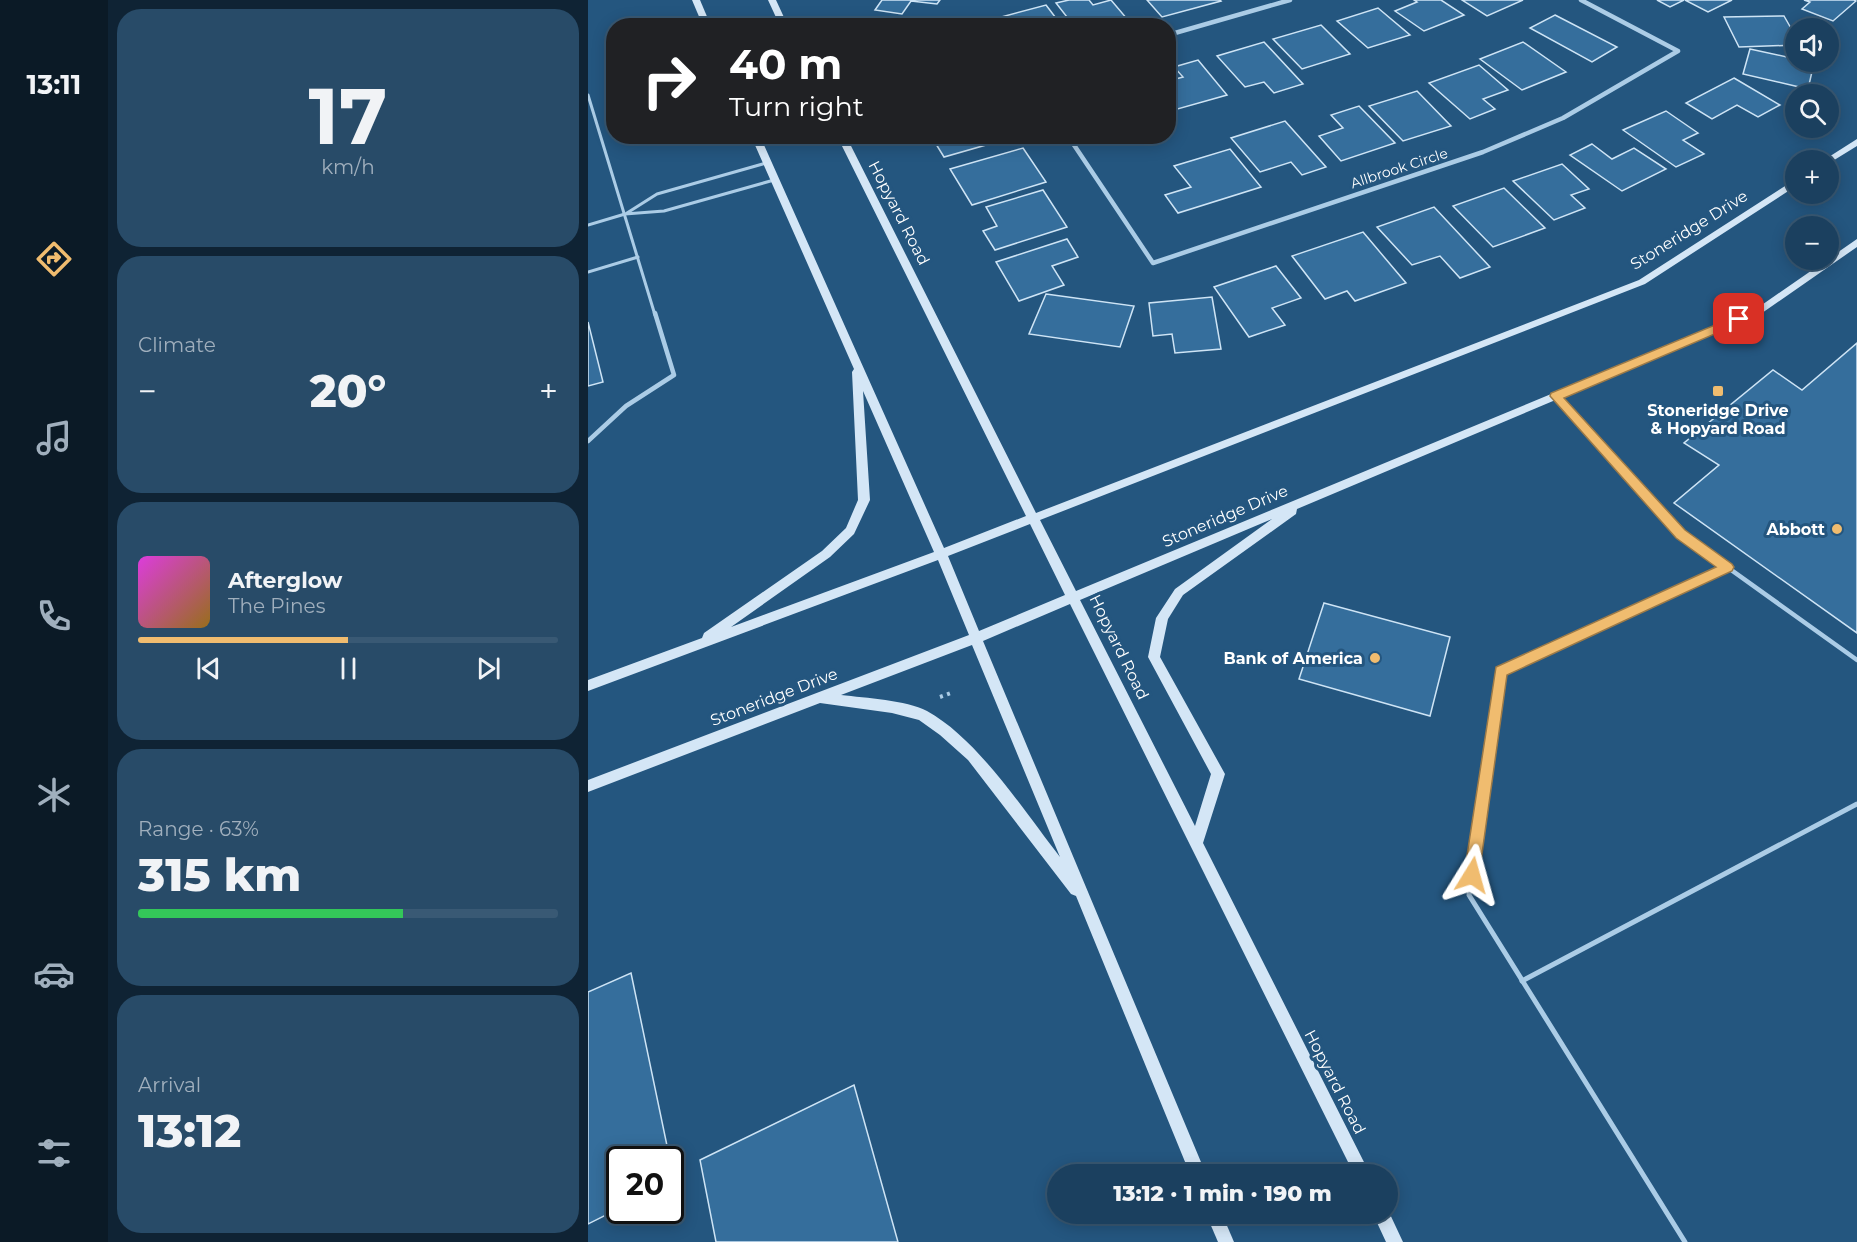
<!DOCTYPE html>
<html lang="en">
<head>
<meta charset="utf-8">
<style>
	:root { --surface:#1b405f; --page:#284b68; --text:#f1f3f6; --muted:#a0afbd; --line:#395974; --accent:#f0bc6f }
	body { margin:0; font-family:Montserrat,sans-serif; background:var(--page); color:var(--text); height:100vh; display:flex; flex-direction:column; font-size:22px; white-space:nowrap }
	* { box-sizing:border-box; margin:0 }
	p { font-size:20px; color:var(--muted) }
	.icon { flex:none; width:33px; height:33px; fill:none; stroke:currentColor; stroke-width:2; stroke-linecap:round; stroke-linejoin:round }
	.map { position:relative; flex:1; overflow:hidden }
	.panel { display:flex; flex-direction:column; gap:9px; padding:9px; background:#0f2334; width:480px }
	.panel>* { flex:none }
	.hud { position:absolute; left:18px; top:18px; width:570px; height:126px; border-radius:24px; box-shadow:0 3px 15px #0003,0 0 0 2px var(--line); background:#202124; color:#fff; overflow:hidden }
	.buttons { position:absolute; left:1197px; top:18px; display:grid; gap:12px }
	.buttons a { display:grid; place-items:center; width:54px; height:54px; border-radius:50%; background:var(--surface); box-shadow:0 3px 15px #0003,0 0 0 2px var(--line); font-size:30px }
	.speed { position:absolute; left:18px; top:1146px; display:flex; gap:12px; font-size:30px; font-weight:700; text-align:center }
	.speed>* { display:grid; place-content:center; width:78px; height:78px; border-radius:50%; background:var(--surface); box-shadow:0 3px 15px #0003,0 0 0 2px var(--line); line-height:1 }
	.speed .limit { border:3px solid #111; border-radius:9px; background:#fff; color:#111 }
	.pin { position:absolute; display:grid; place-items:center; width:51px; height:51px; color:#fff; margin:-26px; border-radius:12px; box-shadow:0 3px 9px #0006 }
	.me { position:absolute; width:66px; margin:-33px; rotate:8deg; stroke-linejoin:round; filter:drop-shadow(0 0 4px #0008) }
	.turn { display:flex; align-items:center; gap:21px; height:126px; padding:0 24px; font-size:27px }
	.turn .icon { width:78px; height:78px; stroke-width:2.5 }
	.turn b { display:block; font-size:42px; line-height:51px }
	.big { font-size:45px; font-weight:800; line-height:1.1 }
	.panel .widget { flex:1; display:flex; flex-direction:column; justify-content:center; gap:9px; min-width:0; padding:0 21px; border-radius:24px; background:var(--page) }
	.panel .dial { align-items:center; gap:0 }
	.dial b { font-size:78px; line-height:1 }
	.song { display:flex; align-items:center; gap:18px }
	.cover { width:72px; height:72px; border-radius:9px; background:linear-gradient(135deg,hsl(300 70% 55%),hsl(40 70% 35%)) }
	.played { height:6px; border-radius:3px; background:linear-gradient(90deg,var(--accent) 50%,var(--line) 50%) }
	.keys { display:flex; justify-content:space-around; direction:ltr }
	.heat { display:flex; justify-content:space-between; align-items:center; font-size:33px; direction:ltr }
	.charge { height:9px; border-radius:4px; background:linear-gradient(90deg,#34c759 63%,var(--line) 0) }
	.trip { position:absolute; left:459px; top:1164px; width:351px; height:60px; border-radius:30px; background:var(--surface); box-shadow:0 3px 15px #0003,0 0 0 2px var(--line); font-weight:800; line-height:60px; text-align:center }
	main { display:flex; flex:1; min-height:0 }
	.menu { display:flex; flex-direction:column; width:108px; justify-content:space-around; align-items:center; background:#0b1a26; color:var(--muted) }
	.menu .icon { width:42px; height:42px }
	.menu .current { color:var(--accent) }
	.menu b { font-size:27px; color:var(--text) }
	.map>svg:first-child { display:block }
</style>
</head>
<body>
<main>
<nav class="menu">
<b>13:11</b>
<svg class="icon current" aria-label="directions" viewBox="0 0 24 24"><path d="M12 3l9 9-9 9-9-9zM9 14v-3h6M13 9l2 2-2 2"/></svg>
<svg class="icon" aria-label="music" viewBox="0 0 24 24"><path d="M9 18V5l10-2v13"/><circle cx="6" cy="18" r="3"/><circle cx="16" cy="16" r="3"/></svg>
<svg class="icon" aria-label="phone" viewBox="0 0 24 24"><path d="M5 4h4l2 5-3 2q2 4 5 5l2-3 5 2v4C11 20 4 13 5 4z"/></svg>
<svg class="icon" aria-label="climate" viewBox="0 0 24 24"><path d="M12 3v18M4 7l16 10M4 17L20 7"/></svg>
<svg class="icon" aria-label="car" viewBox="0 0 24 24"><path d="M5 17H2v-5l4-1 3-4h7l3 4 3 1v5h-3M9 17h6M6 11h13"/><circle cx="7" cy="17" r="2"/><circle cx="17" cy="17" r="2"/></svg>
<svg class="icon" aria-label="filters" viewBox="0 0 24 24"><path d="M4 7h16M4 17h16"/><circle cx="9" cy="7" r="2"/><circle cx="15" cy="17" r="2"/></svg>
</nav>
<section class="panel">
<div class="widget dial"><b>17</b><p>km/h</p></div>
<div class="widget"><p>Climate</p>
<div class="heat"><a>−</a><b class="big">20°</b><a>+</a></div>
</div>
<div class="widget">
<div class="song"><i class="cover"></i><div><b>Afterglow</b><p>The Pines</p></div></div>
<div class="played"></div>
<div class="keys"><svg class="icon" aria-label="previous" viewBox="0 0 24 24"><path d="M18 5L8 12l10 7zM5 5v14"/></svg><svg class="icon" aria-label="pause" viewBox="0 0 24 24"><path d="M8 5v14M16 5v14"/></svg><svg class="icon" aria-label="next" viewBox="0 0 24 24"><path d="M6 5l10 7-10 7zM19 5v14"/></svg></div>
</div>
<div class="widget"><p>Range · 63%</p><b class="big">315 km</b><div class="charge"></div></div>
<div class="widget"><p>Arrival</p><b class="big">13:12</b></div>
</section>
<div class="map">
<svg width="1269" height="1242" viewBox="0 0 1269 1242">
	<rect width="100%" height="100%" fill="#24567f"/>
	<!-- building -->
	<g fill="#356e9c" stroke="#cee4f5" stroke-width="1.5">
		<path d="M294 0H352L349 4 323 1 314 14 287 10Z"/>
		<path d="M481 0H501L505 5 523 0 540 20 519 26H486L468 3Z"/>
		<path d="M559 0H632L633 1 574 17Z"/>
		<path d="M826 0H853L876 15 836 31 807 11 829 2Z"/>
		<path d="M874 0H935L899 16Z"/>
		<path d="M1069 0H1096L1082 7Z"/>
		<path d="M1097 0H1144L1120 12Z"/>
		<path d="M1216 0H1266L1268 1 1245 21 1214 9 1222 2Z"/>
		<path d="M458 5 474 26H411L406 19Z"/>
		<path d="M790 8 822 35 780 48 749 21Z"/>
		<path d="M967 15 1029 47 1004 62 942 28Z"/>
		<path d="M1196 16 1208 37V45L1151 47 1136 17Z"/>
		<path d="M733 25 762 54 714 69 685 39Z"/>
		<path d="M676 42 715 84 686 93 676 82 657 87 629 56Z"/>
		<path d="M935 42 978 72 934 90 892 59Z"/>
		<path d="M1162 49 1208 59V62L1226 63 1220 89 1155 74Z"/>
		<path d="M610 60 639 95 586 110 580 103V81L595 77 586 67Z"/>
		<path d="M891 65 920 90 895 99 907 109 882 119 841 83Z"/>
		<path d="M1146 78 1192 105 1170 117 1149 105 1124 119 1098 103Z"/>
		<path d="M829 91 863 126 815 141 781 106Z"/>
		<path d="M771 106 807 143 753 161 731 136 755 128 743 115Z"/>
		<path d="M1078 111 1110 133 1095 140 1116 154 1088 167 1035 130Z"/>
		<path d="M697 121 738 167 714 175 703 162 672 172 643 138Z"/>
		<path d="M343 136H417L419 139 356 157Z"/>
		<path d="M1004 144 1024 159 1046 148 1078 169 1034 191 982 155Z"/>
		<path d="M435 148 458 182 384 205 362 169Z"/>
		<path d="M642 149 673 187 590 213 577 195 603 187 586 166Z"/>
		<path d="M974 164 1001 189 983 195 997 208 966 220 925 181Z"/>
		<path d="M916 188 957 228 905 247 865 206Z"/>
		<path d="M455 190 479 227 407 250 395 231 409 226 398 207Z"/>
		<path d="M846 207 902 267 872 278 852 256 824 265 789 227Z"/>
		<path d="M775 232 818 283 767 301 759 291 737 299 704 256Z"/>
		<path d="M479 239 490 257 464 266 476 285 431 301 408 262Z"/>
		<path d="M688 266 713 298 684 308 697 325 661 337 626 287Z"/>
		<path d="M458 294 546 306 532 347 441 334Z"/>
		<path d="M624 297 633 349 587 353 584 334 565 336 561 303Z"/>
		<path d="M0 322 15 382 0 386Z"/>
		<path d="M1269 343V633L1086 503 1131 465 1096 443 1185 370 1214 390Z"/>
		<path d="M736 603 862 637 842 716 711 679Z"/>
		<path d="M43 973 82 1160H32V1208L0 1224V992Z"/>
		<path d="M266 1085 310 1242H128L112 1160Z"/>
	</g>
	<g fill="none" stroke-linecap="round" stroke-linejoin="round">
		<!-- path -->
		<path stroke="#abcce6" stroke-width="4" stroke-dasharray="3 4.5" stroke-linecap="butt" d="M352 697 366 692"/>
		<!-- lane-far2 -->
		<g stroke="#abcce6" stroke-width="3">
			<path d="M0 95 67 315"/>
			<path d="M39 213 69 194 178 163"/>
			<path d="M0 225 37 214 76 211 186 180"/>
			<path d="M0 272 50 257"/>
		</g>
		<!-- lane-far1 -->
		<g stroke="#abcce6" stroke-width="4.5">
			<path d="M968 396 1093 534 1269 660"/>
			<path d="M0 441 38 406 86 375 67 313"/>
			<path d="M906 720 913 671 1140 567"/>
		</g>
		<!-- lane -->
		<g stroke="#abcce6" stroke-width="5">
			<path d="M906 718 881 895 1097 1242"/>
			<path d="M934 981 1269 804"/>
		</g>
		<!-- street -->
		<g stroke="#abcce6" stroke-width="4.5">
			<path d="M580 35 702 0"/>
			<path d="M480 136 565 263 895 152 975 118 1090 51 993 0"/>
		</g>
		<!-- secondary -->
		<g fill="#d4e6f6" fill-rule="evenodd">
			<path d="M104 0H112L123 26H115Z"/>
			<path d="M180 0H188L200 26H192Z"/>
			<path d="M163 136H172L356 548 438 516 249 136H258L448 513 1051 280 1208 179V186L1057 284 452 520 488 591 1168 309 1269 239V247L1174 313 709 509 708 514 595 595 580 619 572 657 637 774 615 843 782 1174H766L482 604 395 641 618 1174H602L488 896 483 894 380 760 352 735 331 720 304 713 232 703 0 792V780L381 635 350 560 0 691V680L114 638 116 633 234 551 258 528 270 500 264 372 266 369ZM275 391 346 552 143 627 242 557 266 534 282 500ZM684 519 587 589 568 618 560 657 623 774 607 826 492 600ZM442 524 477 595 391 631 360 556ZM384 645 472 857C436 811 390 739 339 711 318 700 278 698 253 695Z"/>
			<path d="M1269 139V146L1243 162 1236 160Z"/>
			<path d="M800 1210 815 1242H798L785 1214H800Z"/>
			<path d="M618 1214H634L646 1242H630Z"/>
		</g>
	</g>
	<!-- route -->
	<path fill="#f0bc6f" stroke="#9c7a48" stroke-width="1.5" d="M1151 315 1157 319 1155 322 976 398 1097 530 1144 564 1146 567 1144 571 919 675 891 875 889 881 884 883 878 881 876 875 908 667 1128 567 1088 538 962 396 963 393Z"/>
	<!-- markers -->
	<g fill="#f0bc6f" stroke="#24567f" stroke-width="2">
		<rect x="1124" y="385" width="12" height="12" rx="3"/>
		<circle cx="1249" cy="529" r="6"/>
		<circle cx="787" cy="658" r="6"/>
	</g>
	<g text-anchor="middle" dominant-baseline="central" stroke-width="6" stroke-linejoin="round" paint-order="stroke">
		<!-- far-street labels -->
		<g font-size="14" fill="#fff" stroke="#24567f">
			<text transform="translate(811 168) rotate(-18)">Allbrook Circle</text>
		</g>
		<!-- street labels -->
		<g font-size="16" fill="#fff" stroke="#24567f">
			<text transform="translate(311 213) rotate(63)">Hopyard Road</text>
			<text transform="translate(1101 230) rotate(-32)">Stoneridge Drive</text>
			<text transform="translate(637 516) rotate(-23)">Stoneridge Drive</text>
			<text transform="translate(531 647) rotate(64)">Hopyard Road</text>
			<text transform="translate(186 697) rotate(-21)">Stoneridge Drive</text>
			<text transform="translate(747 1082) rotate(63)">Hopyard Road</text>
		</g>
		<!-- poi labels -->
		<g font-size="16" font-weight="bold" fill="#fff" stroke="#24567f" text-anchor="end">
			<text x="1130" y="410" text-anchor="middle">Stoneridge Drive<tspan x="1130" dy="18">&amp; Hopyard Road</tspan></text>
			<text x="1237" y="529">Abbott</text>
			<text x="775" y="658">Bank of America</text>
		</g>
	</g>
</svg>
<div class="buttons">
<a><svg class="icon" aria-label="sound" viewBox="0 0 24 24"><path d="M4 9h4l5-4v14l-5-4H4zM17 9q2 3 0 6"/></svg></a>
<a><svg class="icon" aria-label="search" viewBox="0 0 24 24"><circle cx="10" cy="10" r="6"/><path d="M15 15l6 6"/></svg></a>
<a>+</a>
<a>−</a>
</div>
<div class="speed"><div class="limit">20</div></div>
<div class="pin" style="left:1151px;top:319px;background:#d93025"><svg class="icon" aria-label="arrive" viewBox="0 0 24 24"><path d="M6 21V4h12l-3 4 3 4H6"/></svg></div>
<svg class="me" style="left:884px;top:875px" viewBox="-20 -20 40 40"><path d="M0-17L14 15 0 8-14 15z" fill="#f0bc6f" stroke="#fff" stroke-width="4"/></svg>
<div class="trip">13:12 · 1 min · 190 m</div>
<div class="hud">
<div class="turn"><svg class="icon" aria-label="right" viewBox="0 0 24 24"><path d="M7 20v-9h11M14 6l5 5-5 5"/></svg><div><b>40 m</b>Turn right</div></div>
</div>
</div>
</main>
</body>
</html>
